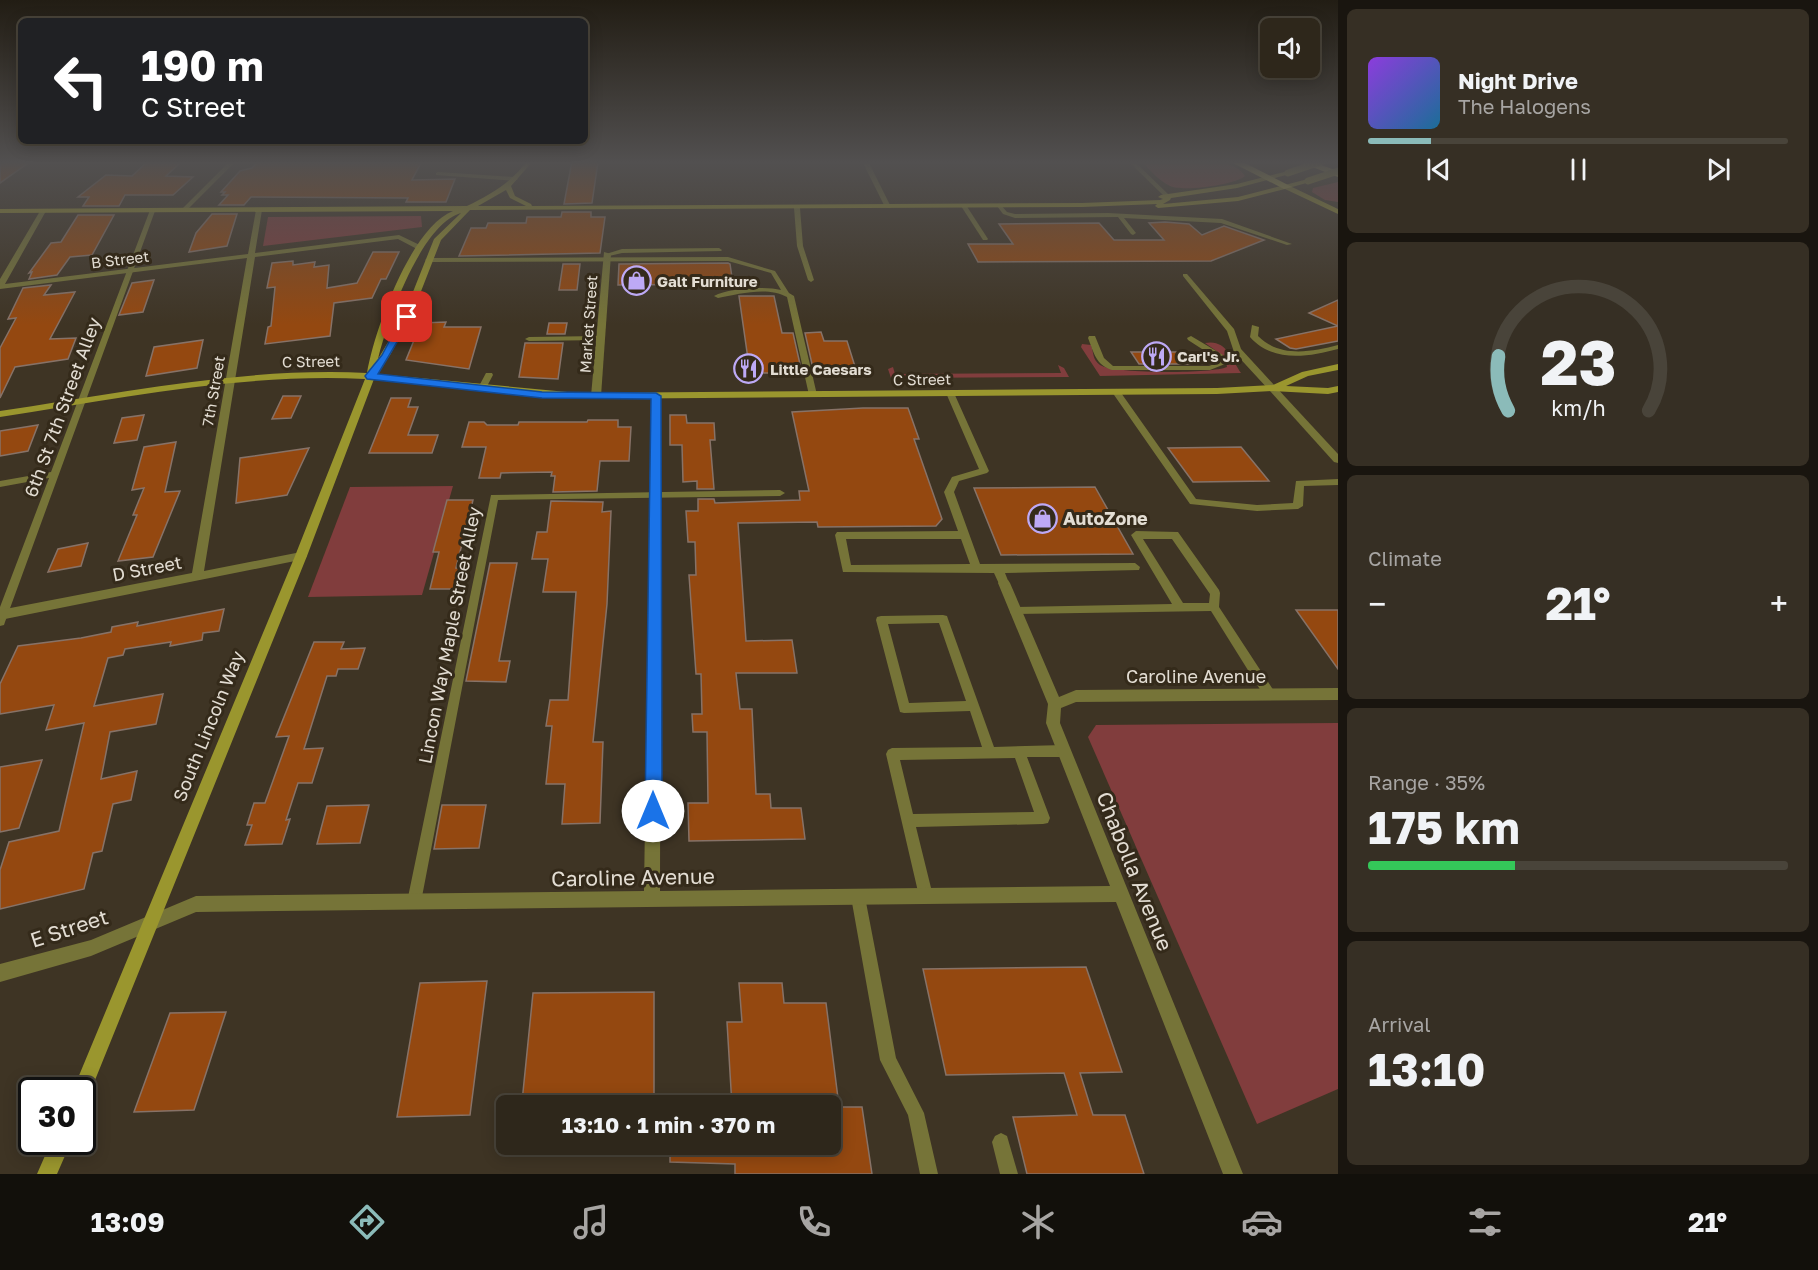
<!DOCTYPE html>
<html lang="en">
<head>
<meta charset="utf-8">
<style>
	:root { --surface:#2e271b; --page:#362f24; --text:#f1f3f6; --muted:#a7a5a3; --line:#49443a; --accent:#8bbbb9 }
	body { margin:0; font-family:"Golos Text",sans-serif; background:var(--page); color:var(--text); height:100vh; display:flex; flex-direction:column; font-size:22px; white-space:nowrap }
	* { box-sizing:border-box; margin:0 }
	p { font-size:20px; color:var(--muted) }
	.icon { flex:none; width:33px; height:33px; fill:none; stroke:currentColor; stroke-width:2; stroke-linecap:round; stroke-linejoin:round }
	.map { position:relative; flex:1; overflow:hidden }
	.details { display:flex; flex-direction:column; gap:9px; padding:9px; background:#19150f; width:480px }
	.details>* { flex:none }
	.top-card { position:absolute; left:18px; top:18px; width:570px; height:126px; border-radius:9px; box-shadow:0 3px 15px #0003,0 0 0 2px var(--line); background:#202124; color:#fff; overflow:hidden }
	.buttons { position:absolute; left:1260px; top:18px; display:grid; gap:12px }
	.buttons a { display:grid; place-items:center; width:60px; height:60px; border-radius:9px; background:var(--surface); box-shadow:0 3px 15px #0003,0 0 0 2px var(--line); font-size:30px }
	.speed { position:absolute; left:18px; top:1077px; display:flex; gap:12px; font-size:30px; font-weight:700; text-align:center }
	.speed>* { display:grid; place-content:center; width:78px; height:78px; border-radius:50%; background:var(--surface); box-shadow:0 3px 15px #0003,0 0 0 2px var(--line); line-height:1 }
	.speed .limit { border:3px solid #111; border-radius:9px; background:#fff; color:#111 }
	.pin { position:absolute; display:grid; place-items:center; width:51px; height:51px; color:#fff; margin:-26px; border-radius:12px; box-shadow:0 3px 9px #0006 }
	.me { position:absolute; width:66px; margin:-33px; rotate:0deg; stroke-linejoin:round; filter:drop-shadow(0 0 4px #0008) }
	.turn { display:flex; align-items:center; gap:21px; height:126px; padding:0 24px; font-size:27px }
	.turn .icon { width:78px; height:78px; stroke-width:2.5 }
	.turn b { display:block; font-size:42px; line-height:51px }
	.big { font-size:45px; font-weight:700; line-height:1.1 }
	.details .tile { flex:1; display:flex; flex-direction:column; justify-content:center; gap:9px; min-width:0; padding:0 21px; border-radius:9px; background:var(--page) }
	.details .dial { align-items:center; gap:0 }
	.dial svg { height:156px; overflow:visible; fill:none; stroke:var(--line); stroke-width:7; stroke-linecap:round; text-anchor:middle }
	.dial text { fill:var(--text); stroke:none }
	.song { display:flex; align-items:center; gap:18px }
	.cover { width:72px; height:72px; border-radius:9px; background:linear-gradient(135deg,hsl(270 70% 55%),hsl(200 70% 35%)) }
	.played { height:6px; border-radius:3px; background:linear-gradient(90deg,var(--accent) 15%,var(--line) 15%) }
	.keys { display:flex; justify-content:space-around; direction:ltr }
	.heat { display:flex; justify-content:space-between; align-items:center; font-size:33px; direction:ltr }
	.charge { height:9px; border-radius:4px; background:linear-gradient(90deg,#34c759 35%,var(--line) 0) }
	.trip { position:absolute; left:496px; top:1095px; width:345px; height:60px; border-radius:9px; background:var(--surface); box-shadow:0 3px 15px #0003,0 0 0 2px var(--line); font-weight:700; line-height:60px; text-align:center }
	.dock { display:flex; height:96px; justify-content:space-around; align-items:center; background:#12100b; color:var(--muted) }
	.dock .icon { width:42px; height:42px }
	.dock .current { color:var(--accent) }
	.dock b { font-size:27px; color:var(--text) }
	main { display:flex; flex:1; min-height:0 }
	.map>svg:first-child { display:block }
</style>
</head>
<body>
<main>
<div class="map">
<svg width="1338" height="1174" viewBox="0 0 1338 1174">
	<rect width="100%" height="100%" fill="#3e3424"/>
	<!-- green -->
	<g fill="#813d3d">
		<path d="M1141 161C1164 161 1233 153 1245 176 1235 185 1183 192 1170 186 1159 181 1149 169 1141 161Z"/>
		<path d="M1338 182V202L1325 200 1312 192 1313 188Z"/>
		<path d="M421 216 422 227 263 246 268 217Z"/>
		<path d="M1205 343C1226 339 1231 358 1241 373L1100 376 1081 347 1082 344 1091 345C1094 353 1092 359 1100 365 1114 374 1211 374 1227 367L1225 357Z"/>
		<path d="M1058 365 1064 368 1069 377 891 378 888 369 893 367 895 374 1061 373Z"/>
		<path d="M453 486 422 595 308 597 350 487Z"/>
		<path d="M1338 723V1089L1257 1124 1088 737 1096 725Z"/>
	</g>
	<!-- building -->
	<g fill="#944810" stroke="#877267" stroke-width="1.5">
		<path d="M0 161H31L0 183Z"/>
		<path d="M258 161 350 163 422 161 412 180 455 179 446 202H406L408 198 251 197 244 205H219L228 195H222L225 192H221L240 171 252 168Z"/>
		<path d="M572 161 598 162 592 203 564 204Z"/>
		<path d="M146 163H180L166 176 193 177 173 195H125L119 206H83L89 197H78L106 175 132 176Z"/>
		<path d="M562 212H591V217H605L600 253 459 256 471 228H486L488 223H526L527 217H561Z"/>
		<path d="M212 214H237L227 246 189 252 196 233Z"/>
		<path d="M78 215H114L92 255 70 257 57 275 29 279 32 272 29 273 51 243 61 242Z"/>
		<path d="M1099 223 1114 240H1164L1149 223 1165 222 1189 224 1202 235 1224 226 1264 240 1211 261 978 262 968 244H1013L999 224Z"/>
		<path d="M373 252H399L386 279H381L372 298 334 303 330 336 265 344 268 327 271 326 275 287 267 288 272 263 293 261V265L315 262 314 267 329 265 327 288 357 283Z"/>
		<path d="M563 264H580L577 290H559Z"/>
		<path d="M619 264 728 263 730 264 733 284 618 285Z"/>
		<path d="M154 280 143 312 119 315 132 283Z"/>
		<path d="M51 285 44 295 75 292 50 339 76 338 68 359 15 367 0 398V348L16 318 8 319 23 288Z"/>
		<path d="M739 296H774L782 333H793L802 373H750Z"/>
		<path d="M1338 300V341L1296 349 1290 348 1276 339 1338 326 1309 313Z"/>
		<path d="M446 322 444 327H481L469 369 406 360 421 323Z"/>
		<path d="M549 323H567L565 334H547Z"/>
		<path d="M821 332 824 341H847L857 373H814L805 333Z"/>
		<path d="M203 340 197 368 146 376 154 347Z"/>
		<path d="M525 343H563L558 379 519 377Z"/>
		<path d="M1131 352H1184L1194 364H1139Z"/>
		<path d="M283 396H301L291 418 272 419Z"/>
		<path d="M391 398H411L408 407H418L408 435H438L432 453H369Z"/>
		<path d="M863 408H908L919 439H914L942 519 936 526 818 527 817 522 738 523 746 641 792 640 797 673H736L740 709H752L756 794H770L771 808H801L805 839 689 841 688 803H708L707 732H693L692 714H702L701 674H696L689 575H696L695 542H688L686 511H698V499H714L715 503 800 500 799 491H809L792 412Z"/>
		<path d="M144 415 137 440 114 443 122 418Z"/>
		<path d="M670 415H686L687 423H714L715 440H710L714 489H697V481L683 482 682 445H670Z"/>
		<path d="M588 420H618V427H631L629 461H600L597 491 553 492 555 476H551L552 472 501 473 500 478H479L486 447H462L469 422H484L487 425H518L519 422H587Z"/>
		<path d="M38 425 28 451 0 456V431Z"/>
		<path d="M176 442 165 492 180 491 153 557 118 561 137 515H133L144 488 132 490 144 447Z"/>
		<path d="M1241 447 1269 481 1193 482 1168 448Z"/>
		<path d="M309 448 287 495 236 503 240 458Z"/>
		<path d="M1095 487 1133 554 1001 555 974 488Z"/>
		<path d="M447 500H473L456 568H459L455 589H430L439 552H433Z"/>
		<path d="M551 501 603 502 602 512 611 511 607 604 593 742H603L600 823 562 824 565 784H546L552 726H546L550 700H568L576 592H543L548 559H532L537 532H547Z"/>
		<path d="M88 543 81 566 48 572 58 549Z"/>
		<path d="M490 563H517L499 661H510L506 682 466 681Z"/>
		<path d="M224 609 219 631 203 633 202 640 170 646 171 642 125 649 123 655 108 658 94 706 163 694 156 724 110 732 101 779 137 771 131 800 113 804 102 851 93 853 84 889 0 909V870L9 842 59 831 84 723 46 730 54 705 0 714V684L18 646 81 638 111 632 112 627 138 622 137 626Z"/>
		<path d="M1296 610H1338V669Z"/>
		<path d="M314 642H344L341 649 365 648 358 669H338L336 676H327L304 749 323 748 312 783H298L286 820 290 819 282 844 245 845 252 825H247L254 803H265L289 736 276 737Z"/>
		<path d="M42 760 19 828 0 832V767Z"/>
		<path d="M369 805 360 843 317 844 327 806Z"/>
		<path d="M442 805H486L479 848 434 849Z"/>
		<path d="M1086 967 1122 1072 1080 1073 1093 1115H1125L1144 1174H1027L1013 1117 1077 1115 1064 1073 946 1075 923 969Z"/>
		<path d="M487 981 470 1115 397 1117 420 983Z"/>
		<path d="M739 983H782L784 1003H826L839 1106H732L727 1022H742Z"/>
		<path d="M654 992V1100H604V1106H574V1102H522L533 993Z"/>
		<path d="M226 1012 194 1110 134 1112 170 1013Z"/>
		<path d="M831 1107H862L872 1174H735V1164L670 1162V1144H831Z"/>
	</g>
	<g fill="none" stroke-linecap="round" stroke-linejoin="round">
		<!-- lane -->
		<g fill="#767438" fill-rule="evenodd">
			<path d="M862 161H868L891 207 890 208 885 207Z"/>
			<path d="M438 172 515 177 518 179 515 181 436 175V173Z"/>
			<path d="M1000 204 1007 212 1015 214 1108 213 1222 219 1292 244 1287 245 1221 223 1124 218 1136 233 1133 235 1131 234 1118 217 1015 218 1003 214 997 206Z"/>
			<path d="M962 205H966L988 239 987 240H983L961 206Z"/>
			<path d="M797 206 800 208 803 246 814 280 811 282 808 280 797 246 794 208Z"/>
			<path d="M150 210 155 211 5 622 4 625 0 626V607L49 478 0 487V481L51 472Z"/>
			<path d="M719 248 722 250 721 251 622 253 609 256 606 254 622 249Z"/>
			<path d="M728 257 775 271 789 293 794 296 817 395 816 397H810L809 395 787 297C768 286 738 294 718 298L714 296C729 288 765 286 781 290L771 273 728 261 428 262 425 260 428 258Z"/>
			<path d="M1183 274H1187L1234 329 1241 349 1275 386V390H1269L1234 352 1227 331 1183 276Z"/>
			<path d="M1252 325 1259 327 1258 336C1280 358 1311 352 1338 345V349C1308 357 1273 363 1250 337Z"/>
			<path d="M600 336H603V340L529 341 525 339 529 337Z"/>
			<path d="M1089 336H1095L1104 358 1113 366H1209L1217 363 1216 358 1188 340 1187 338 1191 336 1223 355 1225 364 1210 370H1112C1096 365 1094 353 1088 338Z"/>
			<path d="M486 373H492L493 375 485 390H479L478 388Z"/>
			<path d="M1113 390H1119L1196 499 1257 505 1293 503 1296 481 1338 479V485L1304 486 1303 506 1298 509 1257 511 1190 504 1112 392Z"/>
			<path d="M947 391H950L954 393 989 471 987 473 959 481 954 492 980 564 1135 563 1140 567 1139 570 1005 573 1009 583 1008 586H1000L994 573 843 572 835 535 837 532 958 531 944 492 952 477 979 469 946 393ZM846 539H961L970 564 851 565Z"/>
			<path d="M780 490 785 493 780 496 498 500 421 902 419 907 414 909 409 907 407 902 491 495Z"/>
			<path d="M1136 531 1178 532 1219 590 1220 593 1219 607 1274 691 1276 695 1274 699 1270 700 1266 699 1211 611 1011 614 1010 611 1011 608 1015 607 1172 604 1131 535ZM1143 539H1172L1210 594 1209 603H1183Z"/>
			<path d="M943 615 947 616 948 619 994 747 1064 745 1068 747 1070 751 1068 755 1064 757H1027L1050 818 1048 823 1043 824 916 827 933 896 931 901 926 903 921 901 919 896 886 754 888 750 892 748 982 747 970 711 904 713 900 712 876 620 877 617 881 616ZM939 623 966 701 909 703 888 624ZM1015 758 1034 812 913 814 900 760Z"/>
			<path d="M858 890 863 892 865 897 896 1058 924 1113 938 1174H920L908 1115 880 1060 851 897 853 892Z"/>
			<path d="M1001 1133 1007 1136 1018 1174H1000L992 1142 995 1136Z"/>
		</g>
		<!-- street -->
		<g fill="#767438" fill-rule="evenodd">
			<path d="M230 161H236L186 211H182V209Z"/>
			<path d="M1128 161H1134L1169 195V197H1165Z"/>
			<path d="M259 208 262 210 255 253 399 235 424 247 417 249 398 239 255 257 204 571 301 552 305 553 307 556 305 559 0 620V610L192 573 247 258 0 289V279L40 211 43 209 46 211 5 284 248 254 256 210Z"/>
			<path d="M604 252 611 254 601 396 596 399 591 396Z"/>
			<path d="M1272 385 1275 386 1338 454V463L1334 462 1269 390V386Z"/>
			<path d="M656 393 661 396 660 891 1110 886 1046 723 1048 704 998 583 1000 580H1008L1010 583 1059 697 1076 690 1338 688V700L1076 702 1061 708 1060 723 1243 1174H1223L1116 902 196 912 91 956 0 982V964L91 940 196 896 644 891 651 396Z"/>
		</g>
		<!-- secondary -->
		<g fill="#9a962e" fill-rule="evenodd">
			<path d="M527 161H533L511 186 515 196 531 204 532 206 1082 203 1160 200 1163 199 1158 197 1161 195 1237 184 1288 171 1291 173 1290 174 1237 188 1171 198 1170 200 1163 204 1238 197 1308 179 1310 180V182L1292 187 1338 209V214L1285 189 1238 201 1158 208 1155 206 1157 204 1082 207 470 210 441 240 411 317 390 355 377 374 578 393 1217 388 1273 385 1302 372 1338 364V370L1308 376 1286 386 1328 388 1338 386V392L1328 394 1272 391 1217 394 578 399 374 379 307 556 91 1090 89 1097 82 1099V1090H73L295 556 365 379C243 373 121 398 0 417V411C121 393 244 367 367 373 374 331 411 227 453 211L0 213V209L467 206C490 195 512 182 527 161ZM506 190 510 198 526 206H478ZM461 213 434 239 403 317 378 359C387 322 421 224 461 213Z"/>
			<path d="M51 1142H71L57 1174H37Z"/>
		</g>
		<!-- highway -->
		<g fill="#cbc74a" fill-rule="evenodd">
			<path d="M1229 161H1241L1292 187 1284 189Z"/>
			<path d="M1297 161H1310L1338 171V177Z"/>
		</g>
		<!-- secondary-bridge -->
		<g stroke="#9a962e" stroke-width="7">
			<path d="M1288 173 1323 161"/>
			<path d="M1308 181 1338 171"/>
		</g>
	</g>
	<!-- sky -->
	<linearGradient id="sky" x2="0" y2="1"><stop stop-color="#221d14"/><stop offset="0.5" stop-color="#525050"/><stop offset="1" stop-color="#525050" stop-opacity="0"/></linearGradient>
	<rect width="1338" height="325" fill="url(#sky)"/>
	<!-- route -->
	<path fill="#1a73e8" stroke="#114b97" stroke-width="1.5" d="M407 314 412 317 378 374 542 392 656 393 661 396 662 811 659 817 653 820 647 817 645 811 651 399 542 398 367 379 365 376 382 355 402 317Z"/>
	<!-- icons -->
	<defs>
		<symbol id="shop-ring" viewBox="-11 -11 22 22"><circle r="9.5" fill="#342a1a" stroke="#bda9f5" stroke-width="1.5"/><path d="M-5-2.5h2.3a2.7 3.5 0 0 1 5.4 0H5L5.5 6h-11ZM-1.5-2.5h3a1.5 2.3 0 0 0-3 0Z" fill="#bda9f5"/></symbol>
		<symbol id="restaurant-ring" viewBox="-11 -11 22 22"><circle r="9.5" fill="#342a1a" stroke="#bda9f5" stroke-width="1.5"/><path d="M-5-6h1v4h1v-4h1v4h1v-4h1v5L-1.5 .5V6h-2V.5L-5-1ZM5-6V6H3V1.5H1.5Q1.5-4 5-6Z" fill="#bda9f5"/></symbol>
	</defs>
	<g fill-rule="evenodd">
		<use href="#shop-ring" x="620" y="264" width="33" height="33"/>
		<use href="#restaurant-ring" x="1140" y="340" width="33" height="33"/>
		<use href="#restaurant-ring" x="732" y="352" width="33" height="33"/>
		<use href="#shop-ring" x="1026" y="502" width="33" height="33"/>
	</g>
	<g text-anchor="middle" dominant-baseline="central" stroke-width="6" stroke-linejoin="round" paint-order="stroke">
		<!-- far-street labels -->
		<g font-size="15" fill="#e3ddd3" stroke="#342a1a">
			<text transform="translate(120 259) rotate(-7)">B Street</text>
			<text transform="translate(588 324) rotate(-86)">Market Street</text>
			<text transform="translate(311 361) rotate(-1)">C Street</text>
			<text transform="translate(922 379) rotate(-1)">C Street</text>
			<text transform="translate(213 391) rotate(-80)">7th Street</text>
		</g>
		<!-- far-poi labels -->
		<g font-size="15" font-weight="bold" fill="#e3ddd3" stroke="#342a1a" text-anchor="start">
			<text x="657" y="281">Galt Furniture</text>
			<text x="1177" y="356">Carl's Jr.</text>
			<text x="770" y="369">Little Caesars</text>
		</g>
		<!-- street labels -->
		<g font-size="18" fill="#e3ddd3" stroke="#342a1a">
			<text transform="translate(62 407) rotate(-70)">6th St 7th Street Alley</text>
			<text transform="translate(147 568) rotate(-11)">D Street</text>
			<text transform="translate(449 635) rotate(-79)">Lincon Way Maple Street Alley</text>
			<text x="1196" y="676">Caroline Avenue</text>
			<text transform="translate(208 726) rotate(-68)">South Lincoln Way</text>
		</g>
		<!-- poi labels -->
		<g font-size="18" font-weight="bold" fill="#e3ddd3" stroke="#342a1a" text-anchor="start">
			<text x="1063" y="518">AutoZone</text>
		</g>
		<!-- near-street labels -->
		<g font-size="21" fill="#e3ddd3" stroke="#342a1a">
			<text transform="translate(1135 871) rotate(68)">Chabolla Avenue</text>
			<text transform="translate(633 877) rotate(-1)">Caroline Avenue</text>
			<text transform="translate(69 928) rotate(-18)">E Street</text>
		</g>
	</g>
</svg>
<div class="buttons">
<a><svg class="icon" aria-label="sound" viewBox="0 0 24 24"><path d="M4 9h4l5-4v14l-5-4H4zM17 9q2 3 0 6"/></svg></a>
</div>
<div class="speed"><div class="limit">30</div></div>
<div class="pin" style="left:407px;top:317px;background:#d93025"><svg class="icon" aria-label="arrive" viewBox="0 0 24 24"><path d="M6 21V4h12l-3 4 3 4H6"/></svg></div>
<svg class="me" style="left:653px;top:811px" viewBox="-20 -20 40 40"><circle r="19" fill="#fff"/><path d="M0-13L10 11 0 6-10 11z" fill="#1a73e8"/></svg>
<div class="trip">13:10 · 1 min · 370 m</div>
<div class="top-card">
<div class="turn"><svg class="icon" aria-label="left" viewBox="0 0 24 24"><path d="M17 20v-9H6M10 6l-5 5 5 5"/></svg><div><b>190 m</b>C Street</div></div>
</div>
</div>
<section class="details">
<div class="tile">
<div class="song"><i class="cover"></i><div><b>Night Drive</b><p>The Halogens</p></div></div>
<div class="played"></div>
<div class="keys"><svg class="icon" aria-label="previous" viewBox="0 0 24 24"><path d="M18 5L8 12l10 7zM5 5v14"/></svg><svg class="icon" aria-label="pause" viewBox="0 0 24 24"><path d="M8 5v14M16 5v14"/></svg><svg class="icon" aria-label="next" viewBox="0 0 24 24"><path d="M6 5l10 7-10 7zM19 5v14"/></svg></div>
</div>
<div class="tile dial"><svg viewBox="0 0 100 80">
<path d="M14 69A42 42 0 1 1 86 69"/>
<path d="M14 69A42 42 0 0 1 9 41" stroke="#8bbbb9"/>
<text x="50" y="56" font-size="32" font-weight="700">23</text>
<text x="50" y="72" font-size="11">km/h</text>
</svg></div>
<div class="tile"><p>Climate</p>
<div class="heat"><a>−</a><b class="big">21°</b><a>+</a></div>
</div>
<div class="tile"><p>Range · 35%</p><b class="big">175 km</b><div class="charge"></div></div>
<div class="tile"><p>Arrival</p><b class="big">13:10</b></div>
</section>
</main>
<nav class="dock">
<b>13:09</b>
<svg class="icon current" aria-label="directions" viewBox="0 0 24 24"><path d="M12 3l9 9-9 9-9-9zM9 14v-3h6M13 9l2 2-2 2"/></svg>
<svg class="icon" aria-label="music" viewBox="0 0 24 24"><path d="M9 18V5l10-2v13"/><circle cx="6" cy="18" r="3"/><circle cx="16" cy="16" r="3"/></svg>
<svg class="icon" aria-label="phone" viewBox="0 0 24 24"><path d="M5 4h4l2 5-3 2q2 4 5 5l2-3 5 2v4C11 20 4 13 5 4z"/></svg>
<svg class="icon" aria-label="climate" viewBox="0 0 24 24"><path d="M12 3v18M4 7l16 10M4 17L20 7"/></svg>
<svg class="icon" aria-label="car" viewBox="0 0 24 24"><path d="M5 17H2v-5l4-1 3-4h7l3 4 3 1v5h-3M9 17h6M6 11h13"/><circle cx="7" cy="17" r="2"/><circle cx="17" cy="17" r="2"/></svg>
<svg class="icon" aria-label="filters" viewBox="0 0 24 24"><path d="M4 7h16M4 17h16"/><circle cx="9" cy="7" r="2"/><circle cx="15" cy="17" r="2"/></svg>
<b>21°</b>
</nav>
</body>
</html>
